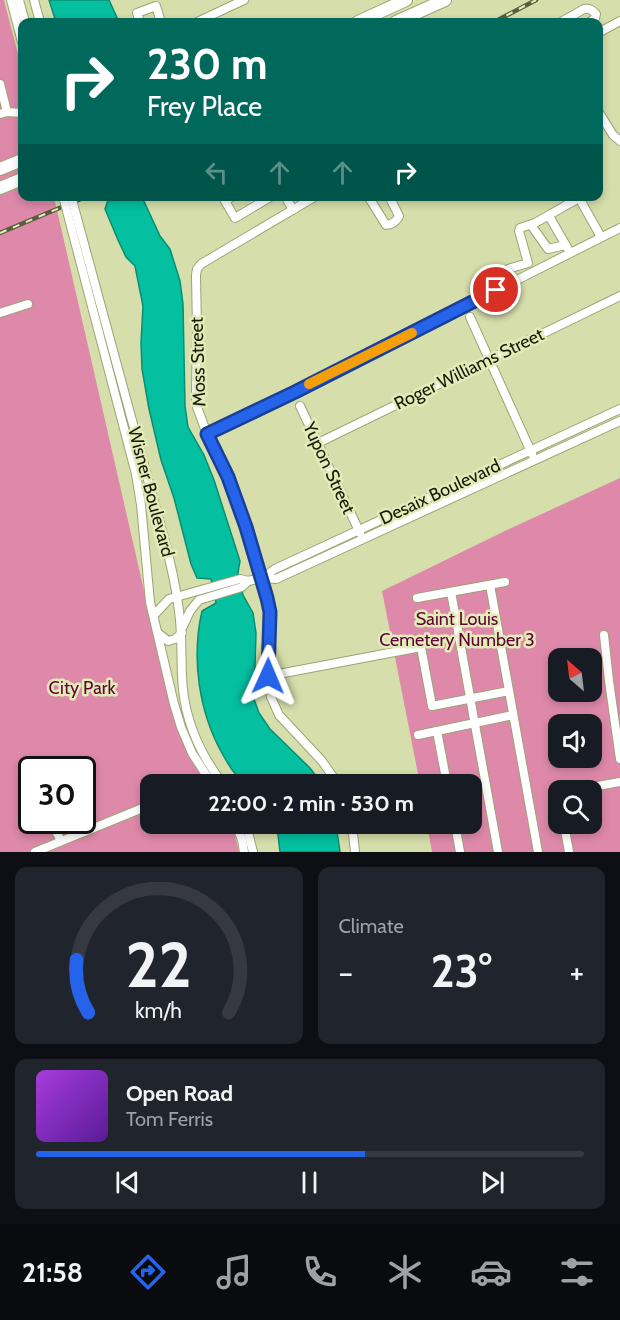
<!DOCTYPE html>
<html lang="en">
<head>
<meta charset="utf-8">
<style>
	:root { --surface:#171b24; --page:#20242c; --text:#f1f3f6; --muted:#9ea1a6; --line:#363941; --accent:#2563eb }
	body { margin:0; font-family:Cabin,sans-serif; background:var(--page); color:var(--text); height:100vh; display:flex; flex-direction:column; font-size:22px; white-space:nowrap }
	* { box-sizing:border-box; margin:0 }
	p { font-size:20px; color:var(--muted) }
	.icon { flex:none; width:33px; height:33px; fill:none; stroke:currentColor; stroke-width:2; stroke-linecap:round; stroke-linejoin:round }
	.map { position:relative; height:852px; overflow:hidden }
	.panel { display:flex; flex-direction:column; gap:15px; padding:15px; background:#0d0f14; flex:1 }
	.panel>* { flex:none }
	.top-card { position:absolute; left:18px; top:18px; width:585px; height:183px; border-radius:12px; box-shadow:0 3px 9px #0003; background:#00695c; color:#fff; overflow:hidden }
	.needle { width:39px; rotate:332deg }
	.controls { position:absolute; left:548px; top:648px; display:grid; gap:12px }
	.controls a { display:grid; place-items:center; width:54px; height:54px; border-radius:12px; background:var(--surface); box-shadow:0 3px 9px #0003; font-size:30px }
	.speed { position:absolute; left:18px; top:756px; display:flex; gap:12px; font-size:30px; font-weight:700; text-align:center }
	.speed>* { display:grid; place-content:center; width:78px; height:78px; border-radius:50%; background:var(--surface); box-shadow:0 3px 9px #0003; line-height:1 }
	.speed .limit { border:3px solid #111; border-radius:9px; background:#fff; color:#111 }
	.pin { position:absolute; display:grid; place-items:center; width:51px; height:51px; color:#fff; margin:-26px; border:3px solid #fff; border-radius:50%; box-shadow:0 2px 6px #0007 }
	.me { position:absolute; width:66px; margin:-33px; rotate:1deg; stroke-linejoin:round; filter:drop-shadow(0 0 4px #0008) }
	.turn { display:flex; align-items:center; gap:21px; height:126px; padding:0 30px; font-size:27px }
	.turn .icon { width:78px; height:78px; stroke-width:2.5 }
	.turn b { display:block; font-size:42px; line-height:51px }
	.lanes { display:flex; align-items:center; height:57px; padding:0 30px; background:#0003; justify-content:center; gap:30px; direction:ltr }
	.lanes .off { opacity:.35 }
	.big { font-size:45px; font-weight:700; line-height:1.1 }
	.panel .widget { flex:1; display:flex; flex-direction:column; justify-content:center; gap:9px; min-width:0; padding:0 21px; border-radius:12px; background:var(--page) }
	.panel .dial { align-items:center; gap:0 }
	.dial svg { height:156px; overflow:visible; fill:none; stroke:var(--line); stroke-width:7; stroke-linecap:round; text-anchor:middle }
	.dial text { fill:var(--text); stroke:none }
	.song { display:flex; align-items:center; gap:18px }
	.cover { width:72px; height:72px; border-radius:9px; background:linear-gradient(135deg,hsl(280 70% 55%),hsl(270 70% 35%)) }
	.played { height:6px; border-radius:3px; background:linear-gradient(90deg,var(--accent) 60%,var(--line) 60%) }
	.keys { display:flex; justify-content:space-around; direction:ltr }
	.heat { display:flex; justify-content:space-between; align-items:center; font-size:33px; direction:ltr }
	.panel .tiles { flex:1; display:grid; gap:15px; grid-template-columns:1fr 1fr }
	.widget:last-child { grid-column:span 2 }
	.trip { position:absolute; left:140px; top:774px; width:342px; height:60px; border-radius:12px; background:var(--surface); box-shadow:0 3px 9px #0003; font-weight:700; line-height:60px; text-align:center }
	.tab-bar { display:flex; height:96px; justify-content:space-around; align-items:center; background:#090b0e; color:var(--muted) }
	.tab-bar .icon { width:42px; height:42px }
	.tab-bar .on { color:var(--accent) }
	.tab-bar b { font-size:27px; color:var(--text) }
	.map>svg:first-child { display:block }
</style>
</head>
<body>
<div class="map">
<svg width="620" height="852" viewBox="0 0 620 852">
	<rect width="100%" height="100%" fill="#d6deab"/>
	<!-- green -->
	<g fill="#df89aa" fill-rule="evenodd">
		<path d="M0 0H4L22 70V196L54 197 172 713 189 756 207 784H150V824H232L239 852H0ZM32 770H82V820H32Z"/>
		<path d="M620 478V852H432L427 824H471V784H420L382 591 507 530ZM558 658H591V692H558ZM558 724H591V758H558ZM558 790H591V824H558Z"/>
	</g>
	<!-- water -->
	<g fill="#04bfa0" stroke="#0a8e72" stroke-width="1.5">
		<path d="M49 0H109L119 22H56Z"/>
		<path d="M112 197H142L160 236 170 249 180 281 183 304 185 406 188 427 204 455 214 480 240 561 238 573 243 595 253 613 256 633 254 699 259 713 270 729 310 768 322 784H246C234 774 231 769 223 755 199 713 191 659 202 611L216 603 211 579 197 578 191 564 174 498 161 460 149 409 142 369 141 343 143 306 135 266 126 257 118 240 105 209 108 200Z"/>
		<path d="M274 824H336L340 852H280L278 835Z"/>
	</g>
	<g fill="none" stroke-linecap="round" stroke-linejoin="round">
		<defs>
			<g id="minor">
				<path d="M11 0 22 42"/>
				<path d="M19 0 25 22"/>
				<path d="M34 0 40 22"/>
				<path d="M140 22 137 13 156 6 161 22"/>
				<path d="M197 22 244 0"/>
				<path d="M561 22 584 9C590 8 592 10 596 14L595 18 590 22"/>
				<path d="M598 33 620 21"/>
				<path d="M0 84 7 112"/>
				<path d="M598 111 613 135 620 141"/>
				<path d="M0 114 7 112 22 113"/>
				<path d="M233 196 225 201 235 218 272 196"/>
				<path d="M285 196 293 210"/>
				<path d="M316 196 201 264 197 269 196 275 197 330 196 396 197 407 207 434 228 477 246 527 267 598 270 612 268 676 271 697 279 715 322 761 338 784"/>
				<path d="M368 196 386 225C391 225 397 221 399 216L389 196"/>
				<path d="M578 196 601 237"/>
				<path d="M549 216 568 249"/>
				<path d="M531 225 548 249 565 245"/>
				<path d="M512 282 508 269 528 263 519 231 520 228 535 223 579 198"/>
				<path d="M0 313 28 304"/>
				<path d="M470 317 532 454"/>
				<path d="M300 406 360 533"/>
				<path d="M207 434 295 392 620 228"/>
				<path d="M318 443 620 296"/>
				<path d="M146 472C158 518 173 563 179 611 182 632 181 653 182 675 183 716 199 753 223 784"/>
				<path d="M136 474 141 505 150 602 174 704 181 727 192 753 212 784"/>
				<path d="M262 578 275 569 620 409"/>
				<path d="M490 585 538 852"/>
				<path d="M451 592 498 852"/>
				<path d="M417 598 505 582"/>
				<path d="M154 615 169 599 240 579 248 581 262 578 276 579 620 421"/>
				<path d="M182 628 190 611 199 600 242 587 248 581"/>
				<path d="M158 633 168 641 175 639 182 633"/>
				<path d="M604 635 609 681 620 759"/>
				<path d="M268 676 421 647 432 706 509 691"/>
				<path d="M437 731 447 784"/>
				<path d="M418 735 513 715"/>
				<path d="M200 784 214 777"/>
				<path d="M576 790 620 782"/>
				<path d="M43 822 47 821 52 823 61 841"/>
				<path d="M236 824 242 840 244 852"/>
				<path d="M246 824 253 852"/>
				<path d="M352 824 355 852"/>
				<path d="M455 824 460 852"/>
				<path d="M564 824 569 852"/>
				<path d="M35 852 150 805"/>
			</g>
			<g id="highway">
				<path d="M358 22 406 0"/>
				<path d="M396 22 445 0"/>
				<path d="M0 169 22 160"/>
				<path d="M0 188 22 179"/>
			</g>
		</defs>
		<!-- minor casing -->
		<use href="#minor" stroke="#9ca474" stroke-width="10"/>
		<!-- highway casing -->
		<use href="#highway" stroke="#9ca474" stroke-width="14"/>
		<!-- minor -->
		<use href="#minor" stroke="#fff" stroke-width="8"/>
		<!-- highway -->
		<use href="#highway" stroke="#fff" stroke-width="12"/>
		<defs>
			<g id="rail">
				<path d="M494 22 536 0"/>
				<path d="M0 233 88 196"/>
			</g>
		</defs>
		<!-- rail casing -->
		<use href="#rail" stroke="#595d3f" stroke-width="4.5"/>
		<!-- rail -->
		<use href="#rail" stroke="#e3ebb8" stroke-width="2" stroke-dasharray="7" stroke-linecap="butt"/>
		<defs>
			<g id="minor-bridge">
				<path d="M63 196 136 474"/>
				<path d="M71 196 146 472"/>
			</g>
		</defs>
		<!-- minor-bridge casing -->
		<use href="#minor-bridge" stroke="#9ca474" stroke-width="10" stroke-linecap="butt"/>
		<!-- minor-bridge -->
		<use href="#minor-bridge" stroke="#fff" stroke-width="8"/>
	</g>
	<g fill="none" stroke-linecap="round" stroke-linejoin="round">
		<defs>
			<path id="route" d="M268 676 270 612 267 598 246 527 228 477 207 434 295 392 496 290"/>
		</defs>
		<!-- route casing -->
		<use href="#route" stroke="#184099" stroke-width="15"/>
		<!-- route -->
		<use href="#route" stroke="#2563eb" stroke-width="10"/>
		<!-- slow -->
		<path stroke="#f59e0b" stroke-width="10" d="M309 384 412 333"/>
	</g>
	<g text-anchor="middle" dominant-baseline="central" stroke-width="5" stroke-linejoin="round" paint-order="stroke">
		<!-- street labels -->
		<g font-size="18" fill="#191b08" stroke="#e3ebb8">
			<text transform="translate(198 362) rotate(-92)">Moss Street</text>
			<text transform="translate(469 369) rotate(-26)">Roger Williams Street</text>
			<text transform="translate(329 468) rotate(65)">Yupon Street</text>
			<text transform="translate(151 492) rotate(75)">Wisner Boulevard</text>
			<text transform="translate(440 492) rotate(-25)">Desaix Boulevard</text>
		</g>
		<!-- park labels -->
		<g font-size="18" fill="#620237" stroke="#e3ebb8">
			<text x="457" y="619">Saint Louis<tspan x="457" dy="21">Cemetery Number 3</tspan></text>
			<text x="82" y="688">City Park</text>
		</g>
	</g>
</svg>
<div class="controls">
<a><svg class="needle" viewBox="-14 -14 28 28"><path d="M0-13l5 13h-10z" fill="#e53935"/><path d="M0 13l5-13h-10z" fill="#9ea1a6"/></svg></a>
<a><svg class="icon" aria-label="sound" viewBox="0 0 24 24"><path d="M4 9h4l5-4v14l-5-4H4zM17 9q2 3 0 6"/></svg></a>
<a><svg class="icon" aria-label="search" viewBox="0 0 24 24"><circle cx="10" cy="10" r="6"/><path d="M15 15l6 6"/></svg></a>
</div>
<div class="speed"><div class="limit">30</div></div>
<div class="pin" style="left:496px;top:290px;background:#d93025"><svg class="icon" aria-label="arrive" viewBox="0 0 24 24"><path d="M6 21V4h12l-3 4 3 4H6"/></svg></div>
<svg class="me" style="left:268px;top:676px" viewBox="-20 -20 40 40"><path d="M0-17L14 15 0 8-14 15z" fill="#2563eb" stroke="#fff" stroke-width="4"/></svg>
<div class="trip">22:00 · 2 min · 530 m</div>
<div class="top-card">
<div class="turn"><svg class="icon" aria-label="right" viewBox="0 0 24 24"><path d="M7 20v-9h11M14 6l5 5-5 5"/></svg><div><b>230 m</b>Frey Place</div></div>
<div class="lanes"><svg class="icon off" aria-label="left" viewBox="0 0 24 24"><path d="M17 20v-9H6M10 6l-5 5 5 5"/></svg><svg class="icon off" aria-label="ahead" viewBox="0 0 24 24"><path d="M12 20V5M6 11l6-6 6 6"/></svg><svg class="icon off" aria-label="ahead" viewBox="0 0 24 24"><path d="M12 20V5M6 11l6-6 6 6"/></svg><svg class="icon" aria-label="right" viewBox="0 0 24 24"><path d="M7 20v-9h11M14 6l5 5-5 5"/></svg></div>
</div>
</div>
<section class="panel">
<div class="tiles">
<div class="widget dial"><svg viewBox="0 0 100 80">
<path d="M14 69A42 42 0 1 1 86 69"/>
<path d="M14 69A42 42 0 0 1 8 42" stroke="#2563eb"/>
<text x="50" y="56" font-size="32" font-weight="700">22</text>
<text x="50" y="72" font-size="11">km/h</text>
</svg></div>
<div class="widget"><p>Climate</p>
<div class="heat"><a>−</a><b class="big">23°</b><a>+</a></div>
</div>
<div class="widget">
<div class="song"><i class="cover"></i><div><b>Open Road</b><p>Tom Ferris</p></div></div>
<div class="played"></div>
<div class="keys"><svg class="icon" aria-label="previous" viewBox="0 0 24 24"><path d="M18 5L8 12l10 7zM5 5v14"/></svg><svg class="icon" aria-label="pause" viewBox="0 0 24 24"><path d="M8 5v14M16 5v14"/></svg><svg class="icon" aria-label="next" viewBox="0 0 24 24"><path d="M6 5l10 7-10 7zM19 5v14"/></svg></div>
</div>
</div>
</section>
<nav class="tab-bar">
<b>21:58</b>
<svg class="icon on" aria-label="directions" viewBox="0 0 24 24"><path d="M12 3l9 9-9 9-9-9zM9 14v-3h6M13 9l2 2-2 2"/></svg>
<svg class="icon" aria-label="music" viewBox="0 0 24 24"><path d="M9 18V5l10-2v13"/><circle cx="6" cy="18" r="3"/><circle cx="16" cy="16" r="3"/></svg>
<svg class="icon" aria-label="phone" viewBox="0 0 24 24"><path d="M5 4h4l2 5-3 2q2 4 5 5l2-3 5 2v4C11 20 4 13 5 4z"/></svg>
<svg class="icon" aria-label="climate" viewBox="0 0 24 24"><path d="M12 3v18M4 7l16 10M4 17L20 7"/></svg>
<svg class="icon" aria-label="car" viewBox="0 0 24 24"><path d="M5 17H2v-5l4-1 3-4h7l3 4 3 1v5h-3M9 17h6M6 11h13"/><circle cx="7" cy="17" r="2"/><circle cx="17" cy="17" r="2"/></svg>
<svg class="icon" aria-label="filters" viewBox="0 0 24 24"><path d="M4 7h16M4 17h16"/><circle cx="9" cy="7" r="2"/><circle cx="15" cy="17" r="2"/></svg>
</nav>
</body>
</html>
